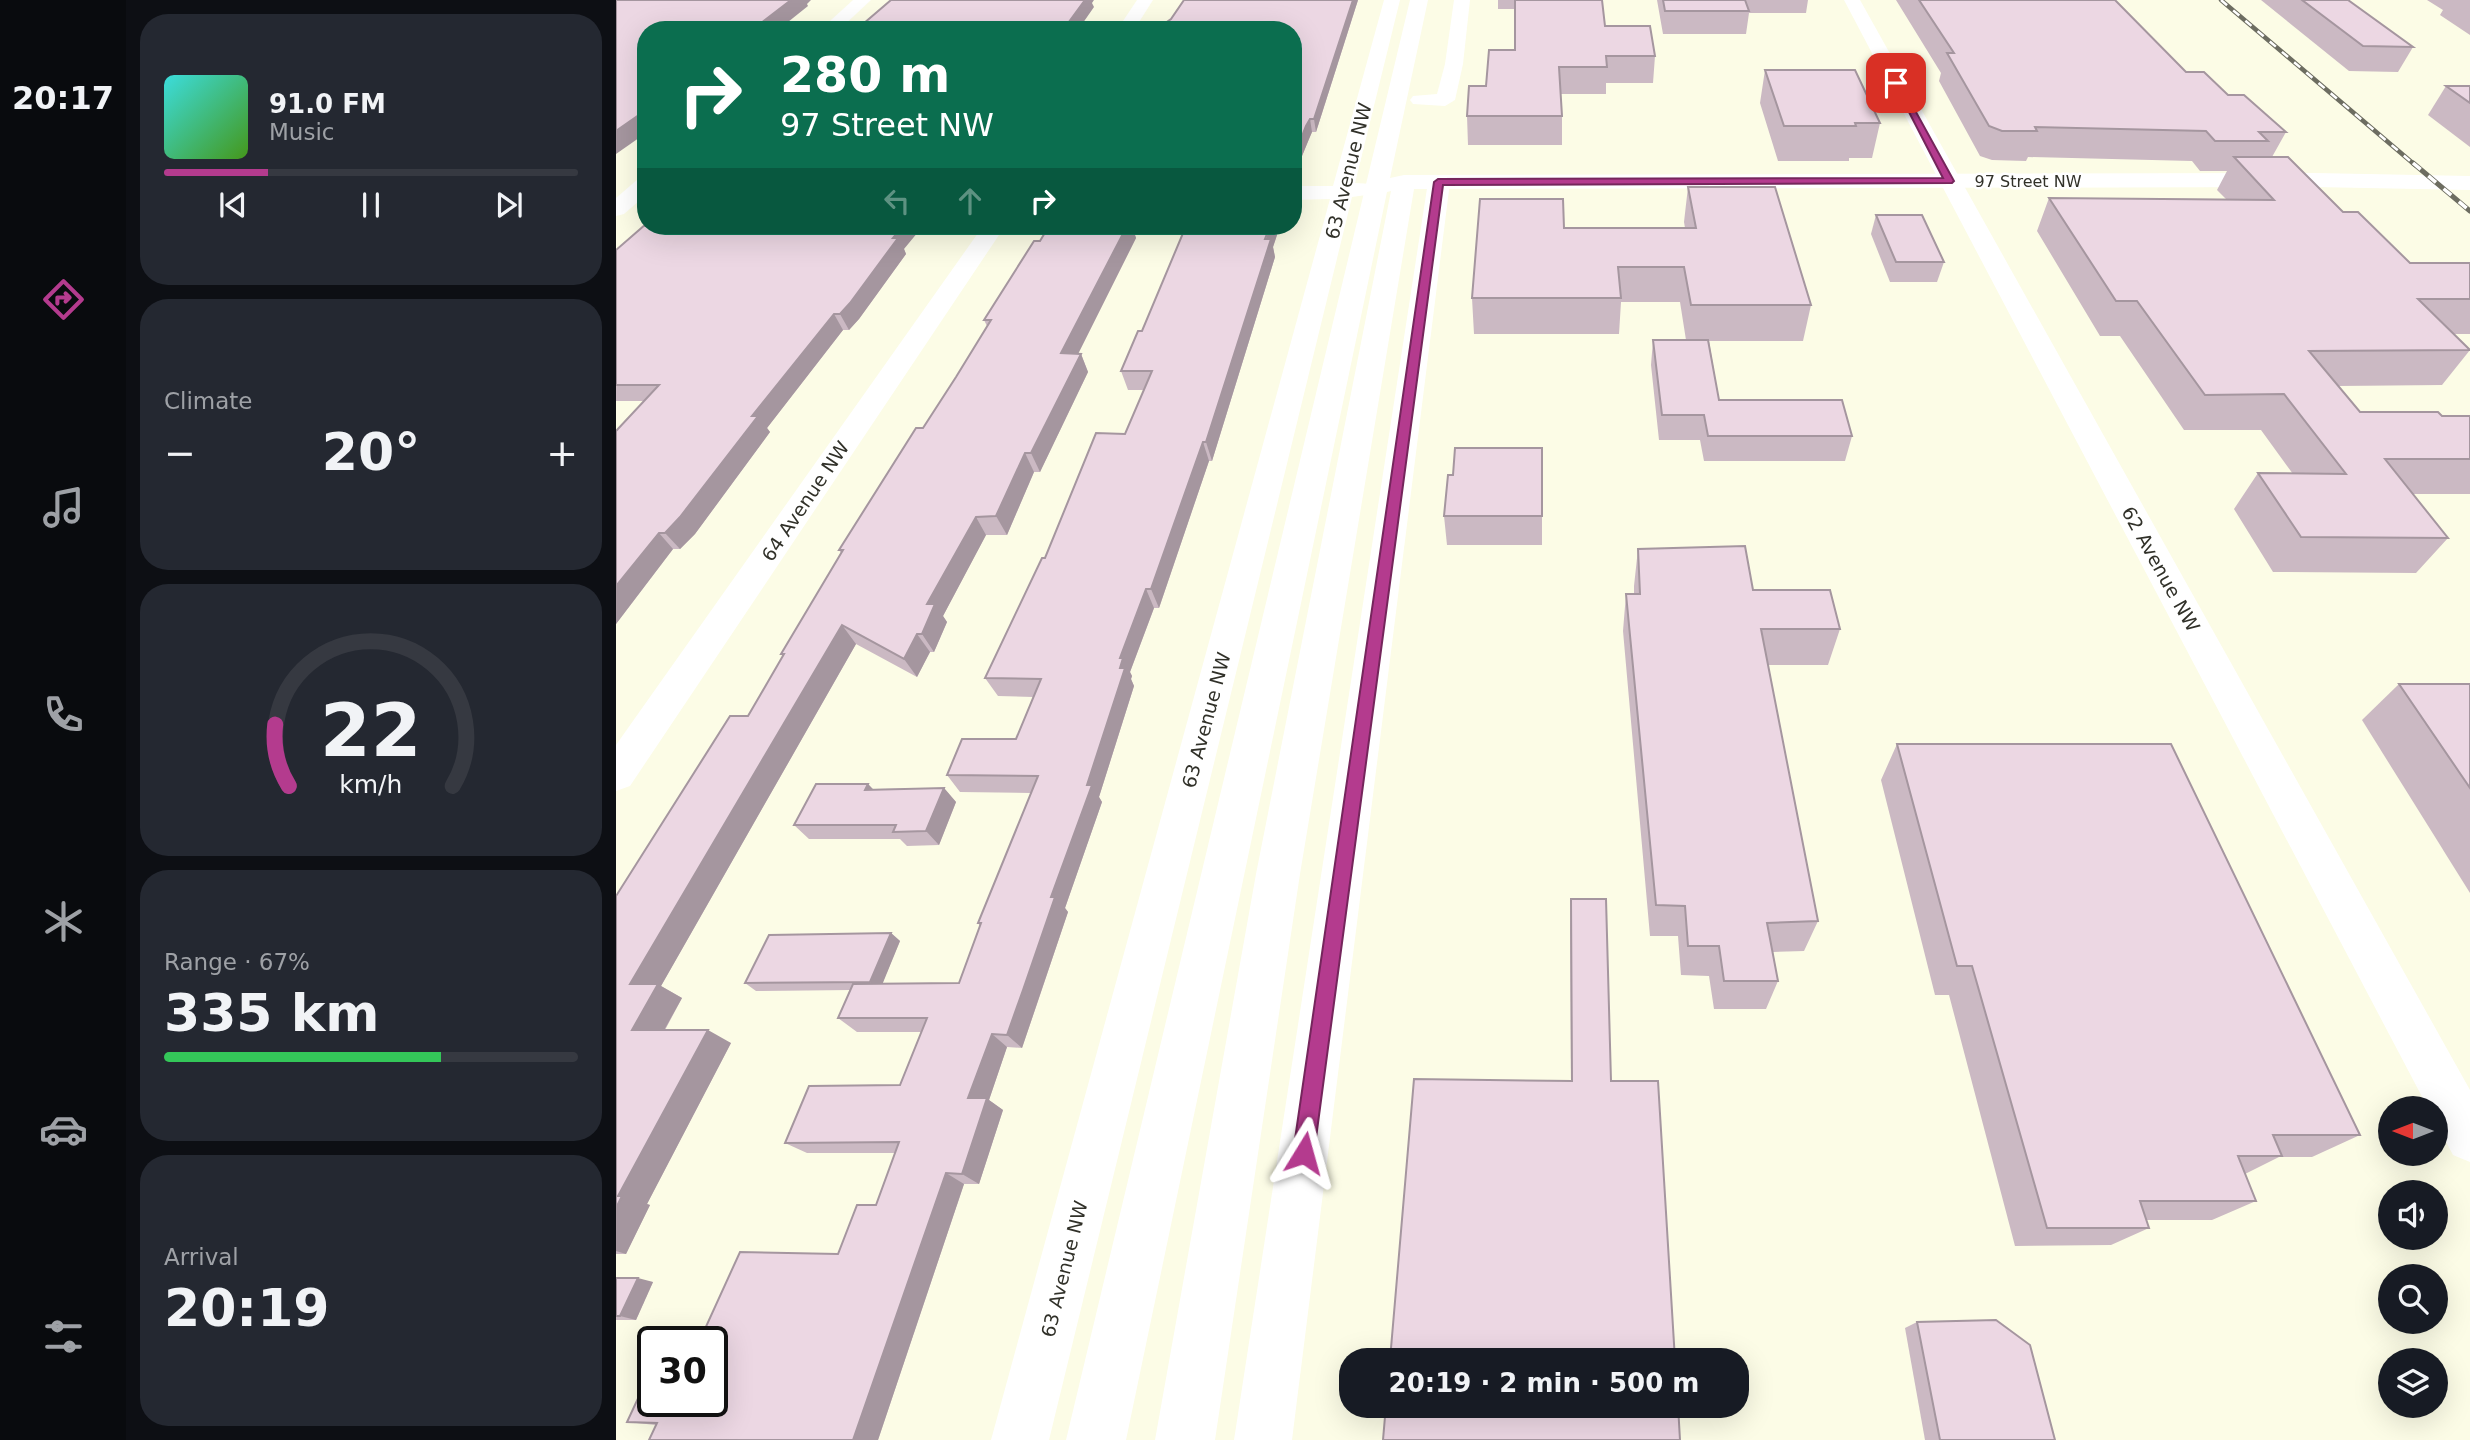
<!DOCTYPE html>
<html lang="en">
<head>
<meta charset="utf-8">
<style>
	:root { --surface:#171b24; --page:#242831; --text:#f1f3f6; --muted:#9ea1a6; --line:#363941; --accent:#b43b8e }
	body { margin:0; font-family:"DejaVu Sans",sans-serif; background:var(--page); color:var(--text); height:100vh; display:flex; flex-direction:column; font-size:26px; white-space:nowrap }
	* { box-sizing:border-box; margin:0 }
	p { font-size:23px; color:var(--muted) }
	.icon { flex:none; width:38px; height:38px; fill:none; stroke:currentColor; stroke-width:2; stroke-linecap:round; stroke-linejoin:round }
	.map { position:relative; flex:1; overflow:hidden }
	.drawer { display:flex; flex-direction:column; gap:14px; padding:14px; background:#0d0f14; width:490px }
	.drawer>* { flex:none }
	.guide { position:absolute; left:21px; top:21px; width:665px; height:214px; border-radius:28px; box-shadow:0 7px 28px #0002; background:#0b6e4f; color:#fff; overflow:hidden }
	.needle { width:46px; rotate:270deg }
	.fabs { position:absolute; left:1762px; top:1096px; display:grid; gap:14px }
	.fabs a { display:grid; place-items:center; width:70px; height:70px; border-radius:50%; background:var(--surface); box-shadow:0 7px 28px #0002; font-size:35px }
	.speed { position:absolute; left:21px; top:1326px; display:flex; gap:14px; font-size:35px; font-weight:700; text-align:center }
	.speed>* { display:grid; place-content:center; width:91px; height:91px; border-radius:50%; background:var(--surface); box-shadow:0 7px 28px #0002; line-height:1 }
	.speed .limit { border:4px solid #111; border-radius:10px; background:#fff; color:#111 }
	.pin { position:absolute; display:grid; place-items:center; width:60px; height:60px; color:#fff; margin:-30px; border-radius:14px; box-shadow:0 4px 10px #0006 }
	.me { position:absolute; width:77px; margin:-38px; rotate:8deg; stroke-linejoin:round; filter:drop-shadow(0 0 5px #0008) }
	.turn { display:flex; align-items:center; gap:24px; height:147px; padding:0 28px; font-size:32px }
	.turn .icon { width:91px; height:91px; stroke-width:2.5 }
	.turn b { display:block; font-size:49px; line-height:60px }
	.lanes { display:flex; align-items:center; height:66px; padding:0 28px; background:#0003; justify-content:center; gap:35px; direction:ltr }
	.lanes .off { opacity:.35 }
	.big { font-size:52px; font-weight:800; line-height:1.1 }
	.drawer .tile { flex:1; display:flex; flex-direction:column; justify-content:center; gap:10px; min-width:0; padding:0 24px; border-radius:28px; background:var(--page) }
	.drawer .dial { align-items:center; gap:0 }
	.dial svg { height:182px; overflow:visible; fill:none; stroke:var(--line); stroke-width:7; stroke-linecap:round; text-anchor:middle }
	.dial text { fill:var(--text); stroke:none }
	.song { display:flex; align-items:center; gap:21px }
	.cover { width:84px; height:84px; border-radius:10px; background:linear-gradient(135deg,hsl(180 70% 55%),hsl(100 70% 35%)) }
	.played { height:7px; border-radius:4px; background:linear-gradient(90deg,var(--accent) 25%,var(--line) 25%) }
	.keys { display:flex; justify-content:space-around; direction:ltr }
	.heat { display:flex; justify-content:space-between; align-items:center; font-size:38px; direction:ltr }
	.charge { height:10px; border-radius:5px; background:linear-gradient(90deg,#34c759 67%,var(--line) 0) }
	.trip { position:absolute; left:723px; top:1348px; width:410px; height:70px; border-radius:28px; background:var(--surface); box-shadow:0 7px 28px #0002; font-weight:800; line-height:70px; text-align:center }
	main { display:flex; flex:1; min-height:0 }
	.dock { display:flex; flex-direction:column; width:126px; justify-content:space-around; align-items:center; background:#090b0e; color:var(--muted) }
	.dock .icon { width:49px; height:49px }
	.dock .current { color:var(--accent) }
	.dock b { font-size:32px; color:var(--text) }
	.map>svg:first-child { display:block }
</style>
</head>
<body>
<main>
<nav class="dock">
<b>20:17</b>
<svg class="icon current" aria-label="directions" viewBox="0 0 24 24"><path d="M12 3l9 9-9 9-9-9zM9 14v-3h6M13 9l2 2-2 2"/></svg>
<svg class="icon" aria-label="music" viewBox="0 0 24 24"><path d="M9 18V5l10-2v13"/><circle cx="6" cy="18" r="3"/><circle cx="16" cy="16" r="3"/></svg>
<svg class="icon" aria-label="phone" viewBox="0 0 24 24"><path d="M5 4h4l2 5-3 2q2 4 5 5l2-3 5 2v4C11 20 4 13 5 4z"/></svg>
<svg class="icon" aria-label="climate" viewBox="0 0 24 24"><path d="M12 3v18M4 7l16 10M4 17L20 7"/></svg>
<svg class="icon" aria-label="car" viewBox="0 0 24 24"><path d="M5 17H2v-5l4-1 3-4h7l3 4 3 1v5h-3M9 17h6M6 11h13"/><circle cx="7" cy="17" r="2"/><circle cx="17" cy="17" r="2"/></svg>
<svg class="icon" aria-label="filters" viewBox="0 0 24 24"><path d="M4 7h16M4 17h16"/><circle cx="9" cy="7" r="2"/><circle cx="15" cy="17" r="2"/></svg>
</nav>
<section class="drawer">
<div class="tile">
<div class="song"><i class="cover"></i><div><b>91.0 FM</b><p>Music</p></div></div>
<div class="played"></div>
<div class="keys"><svg class="icon" aria-label="previous" viewBox="0 0 24 24"><path d="M18 5L8 12l10 7zM5 5v14"/></svg><svg class="icon" aria-label="pause" viewBox="0 0 24 24"><path d="M8 5v14M16 5v14"/></svg><svg class="icon" aria-label="next" viewBox="0 0 24 24"><path d="M6 5l10 7-10 7zM19 5v14"/></svg></div>
</div>
<div class="tile"><p>Climate</p>
<div class="heat"><a>−</a><b class="big">20°</b><a>+</a></div>
</div>
<div class="tile dial"><svg viewBox="0 0 100 80">
<path d="M14 69A42 42 0 1 1 86 69"/>
<path d="M14 69A42 42 0 0 1 8 42" stroke="#b43b8e"/>
<text x="50" y="56" font-size="32" font-weight="700">22</text>
<text x="50" y="72" font-size="11">km/h</text>
</svg></div>
<div class="tile"><p>Range · 67%</p><b class="big">335 km</b><div class="charge"></div></div>
<div class="tile"><p>Arrival</p><b class="big">20:19</b></div>
</section>
<div class="map">
<svg width="1854" height="1440" viewBox="0 0 1854 1440">
	<rect width="100%" height="100%" fill="#fcfce6"/>
	<g fill="none" stroke-linecap="round" stroke-linejoin="round">
		<!-- street -->
		<g fill="#fff" fill-rule="evenodd">
			<path d="M237 0H255L223 30H204Z"/>
			<path d="M521 0H537L518 30H501Z"/>
			<path d="M768 0H784L739 183 757 184 760 189 757 194 736 197 433 1440H375L714 199 677 200V186H717Z"/>
			<path d="M838 0H854L847 64 839 100 829 106 797 104 794 100 797 96 821 94 829 64Z"/>
			<path d="M1228 0H1244L1854 1090V1162L1837 1155 1820 1123V1108H1812Z"/>
			<path d="M823 176 831 177 834 182 676 1440H618L812 182 815 177Z"/>
			<path d="M30 178V195L8 214 0 216V198L22 179Z"/>
			<path d="M367 226H389L14 786 0 791V745Z"/>
		</g>
		<!-- secondary -->
		<path fill="#fff" fill-rule="evenodd" d="M794 0H812L774 178 788 175 1698 173 1854 176V190L1698 187 798 189 684 874 599 1440H539L640 874 775 191 771 192 510 1440H450Z"/>
		<defs>
			<path id="rail-far1" d="M1605 0 1799 165"/>
			<path id="rail" d="M1797 163 1854 211"/>
		</defs>
		<!-- rail-far1 casing -->
		<use href="#rail-far1" stroke="#6d6d61" stroke-width="4.5"/>
		<!-- rail casing -->
		<use href="#rail" stroke="#6d6d61" stroke-width="5"/>
		<!-- rail-far1 -->
		<use href="#rail-far1" stroke="#fff" stroke-width="2.5" stroke-dasharray="8" stroke-linecap="butt"/>
		<!-- rail -->
		<use href="#rail" stroke="#fff" stroke-width="3.5" stroke-dasharray="10" stroke-linecap="butt"/>
	</g>
	<!-- wall -->
	<g fill="#cbb9c3">
		<path d="M742 0 700 132H696L693 139 679 173H677V30L555 19Z"/>
		<path d="M882 0H986L989 26 1039 56 1037 83H990V94H945L946 116V145H852L851 116 870 86 899 50V9H882Z"/>
		<path d="M1041 0H1192L1190 13H1133L1130 34H1047Z"/>
		<path d="M1280 0H1499L1570 72 1612 95 1670 132 1656 157 1794 263H1854V334H1837L1854 350 1826 385 1722 386 1744 412 1826 416H1854V494H1797L1832 538 1800 573 1657 572 1618 509 1642 473 1677 474 1645 430H1568L1504 336H1484L1421 231 1433 198 1610 199 1601 190 1611 171H1584L1576 161 1412 157 1410 161 1376 160 1364 156 1323 81 1325 73Z"/>
		<path d="M1645 0H1732L1797 47 1782 72 1733 71Z"/>
		<path d="M1811 0H1854V35L1824 15 1827 10Z"/>
		<path d="M1149 70 1264 123 1256 158H1233V161H1162L1144 103Z"/>
		<path d="M1830 86H1854V147L1812 115Z"/>
		<path d="M1072 187 1195 305 1187 341H1093L1103 400 1236 436 1229 461H1088L1084 440H1043L1035 365 1037 340H1070L1064 302H1005L1003 334H858L856 298 948 228H1069L1068 222Z"/>
		<path d="M1260 215 1328 262 1321 282H1274L1255 234Z"/>
		<path d="M79 226 82 230 162 232 288 249 290 254 243 319 233 330H227L151 428 154 432 79 534 64 549H57L0 624V431L28 401H0V250Z"/>
		<path d="M433 226H516L520 238 462 354H465L472 372 424 472H418L391 535H370L327 616 331 622 318 652H314L301 677 240 644 45 986 66 998 49 1030 115 1043 31 1204 34 1205 10 1254H0V896L132 716 167 657 165 654 225 553 223 550 307 428 340 377 371 326 368 320 424 241Z"/>
		<path d="M570 226H659L661 235 657 247 659 257 596 461H593L543 608H538L514 672 516 676 515 679 518 686 483 797 486 802 449 908 452 912 421 1004 406 1048 391 1047 373 1100 387 1110 363 1184H348L262 1440H33L40 1425 11 1422 31 1379H37V1402H96V1342H83L124 1252 222 1254 241 1205H260L279 1153H191L169 1143 193 1086 284 1085 306 1032H241L222 1018 235 990 140 991 129 983 153 935 275 933 284 941 266 984 343 983 364 926 362 923 415 793 344 792 331 775 346 739H400L417 697 382 696 369 678 426 558H429L480 433 509 434 528 390H512L505 371 522 331H526Z"/>
		<path d="M926 448V545H831L828 516 837 475Z"/>
		<path d="M1022 549 1137 590 1224 629 1212 665H1152L1202 921 1188 951 1157 952 1162 981 1150 1009H1098L1093 976 1065 975 1062 936H1034L1007 631 1010 594H1018V586Z"/>
		<path d="M1783 684H1854V893L1746 720Z"/>
		<path d="M1281 744 1744 1135 1696 1157H1663L1629 1174 1640 1201 1596 1220H1530L1533 1228 1495 1245 1399 1246 1333 995H1319L1265 780Z"/>
		<path d="M252 784 257 789 328 788 340 802 323 845 291 846 284 839H193L178 825Z"/>
		<path d="M955 899 995 1081H955L954 930Z"/>
		<path d="M0 1278 37 1282 20 1320H0Z"/>
		<path d="M1301 1322 1439 1440H1309L1289 1328Z"/>
	</g>
	<!-- shaded-wall -->
	<g fill="#a5969f">
		<path d="M175 0H195L191 4 192 6 162 30H136Z"/>
		<path d="M469 0H478L476 3 478 7 462 30H447Z"/>
		<path d="M737 0H742L700 132 698 119Z"/>
		<path d="M30 110V133L0 154V131Z"/>
		<path d="M694 119 696 132 693 139 679 173 677 159 690 126Z"/>
		<path d="M72 226H79L87 237 67 230Z"/>
		<path d="M287 226H307L288 249 290 254 243 319 233 330 224 314 277 238Z"/>
		<path d="M511 226H516L520 238 453 372 445 353Z"/>
		<path d="M654 226H659L661 235 657 247 659 257 596 461 590 442Z"/>
		<path d="M218 314 227 330 151 428 154 432 79 534 64 549 49 533 136 416Z"/>
		<path d="M465 354 472 372 424 472 415 453Z"/>
		<path d="M587 442 593 461 543 608 535 589Z"/>
		<path d="M409 453 418 472 391 535 380 516Z"/>
		<path d="M360 517 370 535 327 616 331 622 318 652 306 634 311 604Z"/>
		<path d="M43 533 57 549 0 624V586Z"/>
		<path d="M530 589 538 608 514 672 516 676 515 679 518 686 483 797 486 802 449 908 452 912 406 1048 391 1035 471 785 504 668V658Z"/>
		<path d="M226 625 240 644 45 986 66 998 41 1043 16 1030 14 984Z"/>
		<path d="M301 634 314 652 301 677 288 659Z"/>
		<path d="M252 784 265 798 249 790Z"/>
		<path d="M328 788 340 802 323 845 310 831Z"/>
		<path d="M275 933 284 941 264 990 254 982Z"/>
		<path d="M92 1030 115 1043 31 1204 34 1205 10 1254 0 1251V1208L2 1196Z"/>
		<path d="M376 1034 391 1047 373 1100 387 1110 363 1184 346 1174 352 1098Z"/>
		<path d="M330 1173 348 1184 262 1440H237Z"/>
		<path d="M22 1278 37 1282 20 1320 4 1316Z"/>
	</g>
	<!-- building -->
	<g fill="#ecd7e3" stroke="#a5969f" stroke-width="2">
		<path d="M0 0H175L136 30H30V110L0 131Z"/>
		<path d="M275 0H469L447 30H240Z"/>
		<path d="M568 0H737L698 119H694L690 126 677 159V30H544L548 24 555 19Z"/>
		<path d="M899 0H986L989 26H1034L1039 56H990L991 67H943L946 116H851L853 86H870L873 50H899Z"/>
		<path d="M1047 0H1129L1133 11H1049Z"/>
		<path d="M1303 0H1499L1570 72H1588L1612 95H1628L1670 132H1643L1652 141H1599L1590 131 1419 127 1421 131H1386L1373 126 1331 53H1338Z"/>
		<path d="M1686 0H1732L1797 47 1747 46Z"/>
		<path d="M1149 70H1239L1264 123H1239L1240 126H1168Z"/>
		<path d="M1830 86H1854V103Z"/>
		<path d="M1618 157H1672L1727 212H1742L1794 263H1854V299H1802L1854 350 1693 351 1744 412H1822L1826 416H1854V459H1769L1832 538 1685 537 1642 473 1730 474 1668 394 1589 395 1521 301H1500L1433 198 1658 200Z"/>
		<path d="M1072 187H1159L1195 305H1075L1068 267H1002L1005 298H856L864 199H947L948 228H1080Z"/>
		<path d="M1260 215H1306L1328 262H1280Z"/>
		<path d="M30 224V226H72L67 230 162 232 168 226H287L277 238H282L234 303 224 314H218L136 416H142L64 517 49 533H43L0 586V431L43 385H0V250Z"/>
		<path d="M433 226H511L445 353 465 354 415 453H409L380 516 360 517 311 604H319L306 634H301L288 659 226 625 14 984H42L16 1030H92L2 1196H6L0 1208V896L114 716H132L168 654H165L227 550H223L300 428H307L340 377 375 320H368L418 241H424Z"/>
		<path d="M570 226H654L649 239H655L590 442H587L535 589H530L504 658H507L504 668H509L471 785H476L435 897H439L407 990 391 1035 376 1034 352 1098H371L346 1174 330 1173 237 1440H33L41 1423 11 1422 31 1379H37V1402H96V1342H83L124 1252 222 1254 241 1205H260L283 1142 169 1143 193 1086 284 1085 311 1018H222L237 984 343 983 365 923H362L422 776 331 775 346 739H400L425 679 369 678 426 558H429L480 433 509 434 536 371H505L522 331H526Z"/>
		<path d="M1037 340H1092L1103 400H1226L1236 436H1092L1088 415H1046Z"/>
		<path d="M839 448H926V516H828L832 475H837Z"/>
		<path d="M1129 546 1137 590H1214L1224 629H1145L1202 921 1151 923 1162 981H1108L1103 946H1072L1069 906 1040 905 1010 594H1024L1022 549Z"/>
		<path d="M1783 684H1854V788Z"/>
		<path d="M1281 744H1555L1744 1135H1657L1666 1156H1622L1640 1201H1524L1533 1228H1431L1356 966H1341Z"/>
		<path d="M200 784H252L249 790 328 788 310 831 277 832 280 825H178Z"/>
		<path d="M955 899H990L995 1081H1042L1059 1360H774L798 1079 956 1081Z"/>
		<path d="M275 933 254 982 129 983 153 935Z"/>
		<path d="M0 1278H22L4 1316H0Z"/>
		<path d="M1380 1320 1414 1345 1439 1440H1324L1301 1322Z"/>
		<path d="M770 1405H1062L1064 1440H767Z"/>
	</g>
	<!-- route -->
	<path fill="#b43b8e" stroke="#75265c" stroke-width="2" d="M1277 81 1284 83 1338 181 1336 183 827 185 698 1153 695 1161 688 1164 680 1161 677 1153 818 182 822 179 1327 178Z"/>
	<g text-anchor="middle" dominant-baseline="central" stroke-width="5" stroke-linejoin="round" paint-order="stroke">
		<!-- far-street labels -->
		<g font-size="16" fill="#313129" stroke="#fff">
			<text x="1412" y="181">97 Street NW</text>
		</g>
		<!-- street labels -->
		<g font-size="19" fill="#313129" stroke="#fff">
			<text transform="translate(732 171) rotate(-76)">63 Avenue NW</text>
			<text transform="translate(189 501) rotate(-56)">64 Avenue NW</text>
			<text transform="translate(1545 569) rotate(61)">62 Avenue NW</text>
			<text transform="translate(590 720) rotate(-75)">63 Avenue NW</text>
			<text transform="translate(448 1269) rotate(-76)">63 Avenue NW</text>
		</g>
	</g>
</svg>
<div class="fabs">
<a><svg class="needle" viewBox="-14 -14 28 28"><path d="M0-13l5 13h-10z" fill="#e53935"/><path d="M0 13l5-13h-10z" fill="#9ea1a6"/></svg></a>
<a><svg class="icon" aria-label="sound" viewBox="0 0 24 24"><path d="M4 9h4l5-4v14l-5-4H4zM17 9q2 3 0 6"/></svg></a>
<a><svg class="icon" aria-label="search" viewBox="0 0 24 24"><circle cx="10" cy="10" r="6"/><path d="M15 15l6 6"/></svg></a>
<a><svg class="icon" aria-label="layers" viewBox="0 0 24 24"><path d="M12 4l9 5-9 5-9-5zM3 14l9 5 9-5"/></svg></a>
</div>
<div class="speed"><div class="limit">30</div></div>
<div class="pin" style="left:1280px;top:83px;background:#d93025"><svg class="icon" aria-label="arrive" viewBox="0 0 24 24"><path d="M6 21V4h12l-3 4 3 4H6"/></svg></div>
<svg class="me" style="left:688px;top:1153px" viewBox="-20 -20 40 40"><path d="M0-17L14 15 0 8-14 15z" fill="#b43b8e" stroke="#fff" stroke-width="4"/></svg>
<div class="trip">20:19 · 2 min · 500 m</div>
<div class="guide">
<div class="turn"><svg class="icon" aria-label="right" viewBox="0 0 24 24"><path d="M7 20v-9h11M14 6l5 5-5 5"/></svg><div><b>280 m</b>97 Street NW</div></div>
<div class="lanes"><svg class="icon off" aria-label="left" viewBox="0 0 24 24"><path d="M17 20v-9H6M10 6l-5 5 5 5"/></svg><svg class="icon off" aria-label="ahead" viewBox="0 0 24 24"><path d="M12 20V5M6 11l6-6 6 6"/></svg><svg class="icon" aria-label="right" viewBox="0 0 24 24"><path d="M7 20v-9h11M14 6l5 5-5 5"/></svg></div>
</div>
</div>
</main>
</body>
</html>
